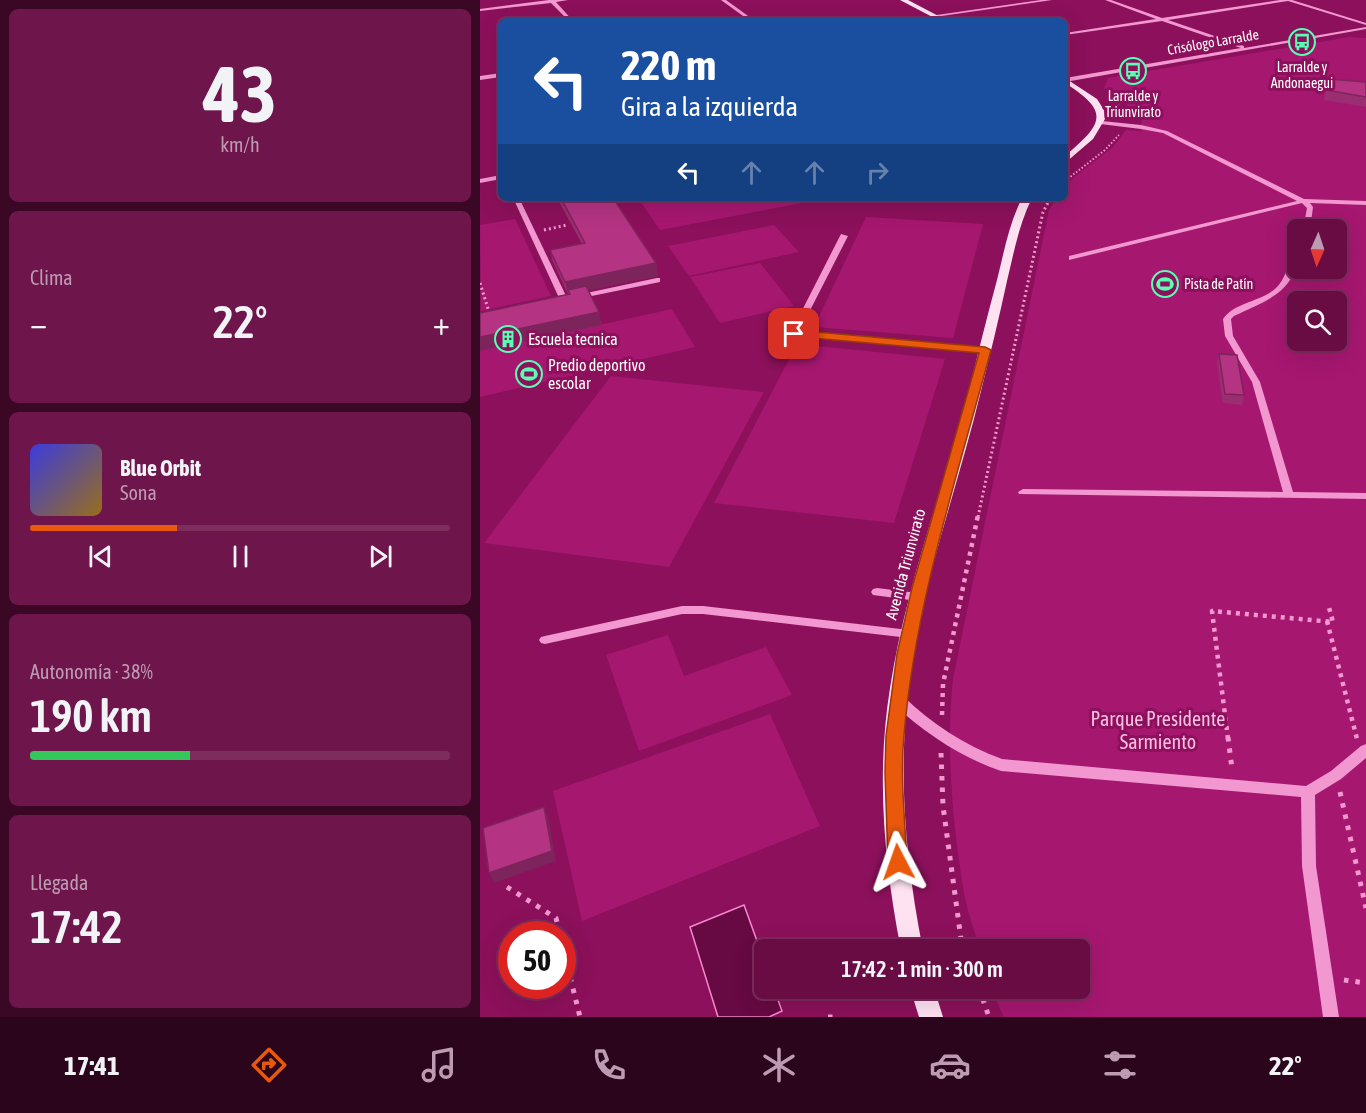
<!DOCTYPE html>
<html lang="es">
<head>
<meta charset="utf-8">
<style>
	:root { --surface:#690c44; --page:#6e154b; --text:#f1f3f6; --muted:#bd9bb2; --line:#7c2c5d; --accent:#ea580c }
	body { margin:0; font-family:"Asap Condensed",sans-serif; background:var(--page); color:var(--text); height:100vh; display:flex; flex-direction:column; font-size:22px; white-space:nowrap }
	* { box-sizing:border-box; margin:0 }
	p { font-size:20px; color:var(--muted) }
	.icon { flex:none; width:33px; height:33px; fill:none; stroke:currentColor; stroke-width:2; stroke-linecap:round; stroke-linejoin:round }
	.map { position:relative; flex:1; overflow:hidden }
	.drawer { display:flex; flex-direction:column; gap:9px; padding:9px; background:#3a0725; width:480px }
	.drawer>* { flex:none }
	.banner { position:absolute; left:18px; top:18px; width:570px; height:183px; border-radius:9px; box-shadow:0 6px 24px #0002,0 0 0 2px var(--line); background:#1a4fa0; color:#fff; overflow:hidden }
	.needle { width:39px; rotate:183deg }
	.buttons { position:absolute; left:807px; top:219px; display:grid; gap:12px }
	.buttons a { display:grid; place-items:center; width:60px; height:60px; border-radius:9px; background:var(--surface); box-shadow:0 6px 24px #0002,0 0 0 2px var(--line); font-size:30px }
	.speed { position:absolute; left:18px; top:921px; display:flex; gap:12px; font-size:30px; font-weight:700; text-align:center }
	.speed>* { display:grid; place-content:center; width:78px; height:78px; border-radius:50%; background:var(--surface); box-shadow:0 6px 24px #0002,0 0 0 2px var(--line); line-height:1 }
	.speed .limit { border:9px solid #d22; background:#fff; color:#111 }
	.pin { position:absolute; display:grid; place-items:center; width:51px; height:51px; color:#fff; margin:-26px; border-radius:12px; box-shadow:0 3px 9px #0006 }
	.me { position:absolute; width:66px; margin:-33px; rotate:356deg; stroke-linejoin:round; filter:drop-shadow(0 0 4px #0008) }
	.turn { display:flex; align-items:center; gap:21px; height:126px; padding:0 24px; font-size:27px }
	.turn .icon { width:78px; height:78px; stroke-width:2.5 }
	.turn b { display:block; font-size:42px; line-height:51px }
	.lanes { display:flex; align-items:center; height:57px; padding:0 24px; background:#0003; justify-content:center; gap:30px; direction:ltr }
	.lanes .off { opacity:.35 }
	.big { font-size:45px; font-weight:600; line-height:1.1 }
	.drawer .tile { flex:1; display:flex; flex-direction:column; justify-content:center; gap:9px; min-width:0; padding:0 21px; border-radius:9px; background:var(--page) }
	.drawer .dial { align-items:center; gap:0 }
	.dial b { font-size:78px; line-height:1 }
	.song { display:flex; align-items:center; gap:18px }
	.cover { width:72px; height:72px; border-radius:9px; background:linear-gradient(135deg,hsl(240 70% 55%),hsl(40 70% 35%)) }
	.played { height:6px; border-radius:3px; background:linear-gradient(90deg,var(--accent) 35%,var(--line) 35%) }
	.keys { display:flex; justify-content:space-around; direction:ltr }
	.heat { display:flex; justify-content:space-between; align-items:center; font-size:33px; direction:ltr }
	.charge { height:9px; border-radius:4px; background:linear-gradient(90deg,#34c759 38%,var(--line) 0) }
	.trip { position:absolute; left:274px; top:939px; width:336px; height:60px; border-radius:9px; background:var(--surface); box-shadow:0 6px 24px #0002,0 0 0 2px var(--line); font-weight:600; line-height:60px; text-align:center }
	.tabs { display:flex; height:96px; justify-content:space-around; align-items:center; background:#2a051b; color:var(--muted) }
	.tabs .icon { width:42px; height:42px }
	.tabs .current { color:var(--accent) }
	.tabs b { font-size:27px; color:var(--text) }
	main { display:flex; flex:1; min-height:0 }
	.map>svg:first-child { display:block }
</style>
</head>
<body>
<main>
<section class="drawer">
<div class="tile dial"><b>43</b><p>km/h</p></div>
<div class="tile"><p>Clima</p>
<div class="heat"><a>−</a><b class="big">22°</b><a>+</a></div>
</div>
<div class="tile">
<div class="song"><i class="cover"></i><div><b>Blue Orbit</b><p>Sona</p></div></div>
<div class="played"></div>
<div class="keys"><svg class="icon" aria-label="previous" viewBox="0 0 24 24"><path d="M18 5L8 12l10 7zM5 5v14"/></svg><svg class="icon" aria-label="pause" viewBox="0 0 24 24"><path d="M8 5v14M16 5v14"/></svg><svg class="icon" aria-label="next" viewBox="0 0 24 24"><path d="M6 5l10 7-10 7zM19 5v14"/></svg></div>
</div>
<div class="tile"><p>Autonomía · 38%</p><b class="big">190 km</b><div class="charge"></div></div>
<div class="tile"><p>Llegada</p><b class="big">17:42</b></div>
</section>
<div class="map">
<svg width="886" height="1017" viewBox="0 0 886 1017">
	<rect width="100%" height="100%" fill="#8c105b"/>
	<!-- green -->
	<g fill="#a61770" fill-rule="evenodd">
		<path d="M869 37 886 38V1017H524L511 989 600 988V950H500C494 929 486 908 483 887 472 819 466 747 473 679L569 210 577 198H585V188L594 177 632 148 646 130 661 131 662 117 649 113 646 100 624 88 628 78ZM818 230H856V268H818ZM818 302H856V340H818Z"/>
		<path d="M158 198H348L180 230Z"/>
		<path d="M386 217 503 224 473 338 334 327Z"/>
		<path d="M35 219 71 296 1 311 0 225Z"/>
		<path d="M294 225 319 252 209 276 188 246Z"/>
		<path d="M280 263 314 306 240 323 210 277Z"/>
		<path d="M192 309 215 347 0 397V351Z"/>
		<path d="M317 344 465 359 414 523 234 503Z"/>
		<path d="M131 376 284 392 189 567 4 543Z"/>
		<path d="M188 635 204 676 286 647 312 695 159 751 126 655Z"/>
		<path d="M290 714 340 826 102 921 73 791Z"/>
	</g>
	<!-- water -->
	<path fill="#670942" stroke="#f688ce" stroke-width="1.5" d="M264 905 285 963V988L294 989 302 1011 289 1017H238L210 927Z"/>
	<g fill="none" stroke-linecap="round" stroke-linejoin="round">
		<!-- path-far3 -->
		<g stroke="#f297d0" stroke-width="2" stroke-dasharray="1.5 2" stroke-linecap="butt">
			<path d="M628 94 638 104 642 114"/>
			<path d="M585 181 625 150 639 135"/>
			<path d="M570 201 571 198"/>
		</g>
		<!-- path-far2 -->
		<g stroke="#f297d0" stroke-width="3" stroke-dasharray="2 3" stroke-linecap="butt">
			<path d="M64 230 87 225"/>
			<path d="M0 283 10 315"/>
			<path d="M498 517 563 212 570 199"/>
		</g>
		<!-- path-far1 -->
		<g stroke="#f297d0" stroke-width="4.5" stroke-dasharray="4 5" stroke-linecap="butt">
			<path d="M847 621 877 739"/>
			<path d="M462 715 463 684 498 515"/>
			<path d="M748 739 732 611 853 622 848 604"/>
		</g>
		<!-- path -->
		<g stroke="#f297d0" stroke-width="5" stroke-dasharray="4.5 7" stroke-linecap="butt">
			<path d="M748 737 752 769"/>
			<path d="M461 753 463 806 481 939 485 950"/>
			<path d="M860 792 886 908"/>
			<path d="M27 887 76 918 80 934"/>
			<path d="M82 944 100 1017"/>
			<path d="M864 980 886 983"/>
			<path d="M499 988 509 1017"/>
			<path d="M348 1017H353"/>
		</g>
		<!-- minor -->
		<g fill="#f297d0" fill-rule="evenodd">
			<path d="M69 0H88L76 2 93 21H89L71 3 0 11V9Z"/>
			<path d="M241 0H246L275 21H270Z"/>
			<path d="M561 0H572L427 21H415Z"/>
			<path d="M625 0H631L682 18 800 0H812L886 23V25L808 1 688 20 764 46V48L886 27V29L585 82V78L761 48 682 21 585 35V33L676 19Z"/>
			<path d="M21 73V77L0 80V76Z"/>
			<path d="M622 121 661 125 687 131 824 199 886 201V205L830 203 833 207 830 230H823L827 208 822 203 589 260V256L817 201 683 133 661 129 620 124V122Z"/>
			<path d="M21 175V179L0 183V179Z"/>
			<path d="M36 201 41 202 88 300 87 302H84L80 300 35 202Z"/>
			<path d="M361 234 368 236 319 332 505 347 508 348V352L311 336 310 334Z"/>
			<path d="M815 249H818C818 292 787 300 754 316L751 319 753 336 780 382 813 492 886 493V499L539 494 538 492 543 489 803 492 772 382 745 336 743 319C755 302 781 302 796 288 806 279 809 261 815 249Z"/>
			<path d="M177 278H180V282L97 299 93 297 97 295Z"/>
			<path d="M397 588 438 593 442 594 444 597 442 600 438 601 393 595 391 592 393 589Z"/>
			<path d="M202 606H223L429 630 433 631 435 634 433 637 429 638 223 614H202L65 644 61 643 59 640 61 637 65 636Z"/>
			<path d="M418 695 423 696C452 724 484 745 522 759L826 786 851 771 881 746 886 744V758L861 779 835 795 836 866 859 1017H843L822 866 821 797 521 771C480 757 445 733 413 704L412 700 413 696Z"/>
		</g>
		<!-- major -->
		<g fill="#ffe2f2" fill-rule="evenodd">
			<path d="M420 0H428L468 21H460Z"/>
			<path d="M585 78 617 99 624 110 625 119 613 139 585 163V156C623 124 631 112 585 83Z"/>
			<path d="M542 198H552C539 224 534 252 527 281 519 318 510 355 501 391 477 491 439 590 428 692 418 779 426 864 443 950H421C404 863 396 775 410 688 426 586 463 489 489 390 498 353 507 317 517 280 524 252 529 224 542 198Z"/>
			<path d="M430 988H454L463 1017H439Z"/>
		</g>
	</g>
	<!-- wall -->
	<g fill="#9b2d71">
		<path d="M848 79 886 82V107L844 100Z"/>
		<path d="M77 198H133L176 263 178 276 108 290 122 325 0 351V313L88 294 73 262 70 250 102 244Z"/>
		<path d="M739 354 764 395 762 405 743 403 737 363Z"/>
	</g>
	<!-- shaded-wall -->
	<g fill="#7e245c">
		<path d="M176 263 178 276 90 294 88 290V294L85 282Z"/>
		<path d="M119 312 122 325 0 351V337Z"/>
		<path d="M64 807 68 817 76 861 14 883 9 873Z"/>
	</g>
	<!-- building -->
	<g fill="#b43483" stroke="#7e245c" stroke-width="1.5">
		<path d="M848 79 886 82V97L846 90Z"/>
		<path d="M81 198H133L176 263 85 282 70 250 105 243Z"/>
		<path d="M106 286 119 312 0 337V313L90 294 88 290Z"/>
		<path d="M739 354 757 355 764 395 745 394Z"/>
		<path d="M64 807 72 851 9 873 3 828Z"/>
	</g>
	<!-- route -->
	<path fill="#ea580c" stroke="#983908" stroke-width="1.5" d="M314 330 505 347 511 350C477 477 435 604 424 735 420 777 425 820 427 862L425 868 418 870 411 868 408 862 405 772 406 736 417 654 432 588 499 353 310 336V331Z"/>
	<!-- icons -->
	<defs>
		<symbol id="bus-ring" viewBox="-11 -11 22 22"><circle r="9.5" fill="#8c105b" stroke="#58ffb2" stroke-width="1.5"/><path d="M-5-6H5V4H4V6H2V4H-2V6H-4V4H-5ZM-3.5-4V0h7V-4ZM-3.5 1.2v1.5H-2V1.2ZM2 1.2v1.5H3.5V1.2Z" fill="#58ffb2"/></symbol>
		<symbol id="stadium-ring" viewBox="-11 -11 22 22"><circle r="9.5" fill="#8c105b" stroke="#58ffb2" stroke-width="1.5"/><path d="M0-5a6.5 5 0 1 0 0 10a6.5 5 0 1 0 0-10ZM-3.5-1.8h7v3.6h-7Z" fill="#58ffb2"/></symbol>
		<symbol id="building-ring" viewBox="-11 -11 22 22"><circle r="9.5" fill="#8c105b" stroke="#58ffb2" stroke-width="1.5"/><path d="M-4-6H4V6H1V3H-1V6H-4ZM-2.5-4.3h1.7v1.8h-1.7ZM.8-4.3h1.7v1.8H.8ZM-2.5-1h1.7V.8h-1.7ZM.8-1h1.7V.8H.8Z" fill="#58ffb2"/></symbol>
	</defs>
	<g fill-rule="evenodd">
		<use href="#bus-ring" x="807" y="27" width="30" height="30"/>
		<use href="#bus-ring" x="638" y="56" width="30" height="30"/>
		<use href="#stadium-ring" x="670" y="269" width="30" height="30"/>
		<use href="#building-ring" x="13" y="324" width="30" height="30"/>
		<use href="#stadium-ring" x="34" y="359" width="30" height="30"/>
	</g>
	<g text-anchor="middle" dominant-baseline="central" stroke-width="6" stroke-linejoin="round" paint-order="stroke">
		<!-- far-street labels -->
		<g font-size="14" fill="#fff" stroke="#8c105b">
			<text transform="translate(733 42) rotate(-10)">Crisólogo Larralde</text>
		</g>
		<!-- far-poi labels -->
		<g font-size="14" fill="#fff" stroke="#8c105b">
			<text x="822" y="67">Larralde y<tspan x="822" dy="16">Andonaegui</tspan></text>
			<text x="653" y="96">Larralde y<tspan x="653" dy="16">Triunvirato</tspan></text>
			<text x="704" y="284" text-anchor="start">Pista de Patín</text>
		</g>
		<!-- poi labels -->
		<g font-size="16" fill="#fff" stroke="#8c105b" text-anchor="start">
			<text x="48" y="339">Escuela tecnica</text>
			<text x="68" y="365">Predio deportivo<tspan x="68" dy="18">escolar</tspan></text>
		</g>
		<!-- street labels -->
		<g font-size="16" fill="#fff" stroke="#8c105b">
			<text transform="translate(425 564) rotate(-75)">Avenida Triunvirato</text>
		</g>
		<!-- near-park labels -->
		<g font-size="20" fill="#fdbee5" stroke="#8c105b">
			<text x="678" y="718">Parque Presidente<tspan x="678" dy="23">Sarmiento</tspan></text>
		</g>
	</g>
</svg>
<div class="buttons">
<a><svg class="needle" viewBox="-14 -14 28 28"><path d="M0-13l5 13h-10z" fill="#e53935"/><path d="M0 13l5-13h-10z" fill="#bd9bb2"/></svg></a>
<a><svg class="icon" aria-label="search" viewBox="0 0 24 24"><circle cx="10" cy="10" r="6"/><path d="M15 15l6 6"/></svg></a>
</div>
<div class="speed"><div class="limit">50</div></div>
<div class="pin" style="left:314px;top:334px;background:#d93025"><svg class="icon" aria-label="arrive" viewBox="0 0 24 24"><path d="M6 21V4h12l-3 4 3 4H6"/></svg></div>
<svg class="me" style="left:418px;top:862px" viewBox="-20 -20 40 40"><path d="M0-17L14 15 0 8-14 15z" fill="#ea580c" stroke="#fff" stroke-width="4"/></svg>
<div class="trip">17:42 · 1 min · 300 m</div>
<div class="banner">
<div class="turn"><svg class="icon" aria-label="left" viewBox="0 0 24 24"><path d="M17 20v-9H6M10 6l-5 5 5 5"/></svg><div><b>220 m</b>Gira a la izquierda</div></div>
<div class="lanes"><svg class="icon" aria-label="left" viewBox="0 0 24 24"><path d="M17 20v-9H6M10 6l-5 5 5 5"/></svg><svg class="icon off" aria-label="ahead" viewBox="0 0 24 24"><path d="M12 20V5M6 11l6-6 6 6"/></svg><svg class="icon off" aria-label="ahead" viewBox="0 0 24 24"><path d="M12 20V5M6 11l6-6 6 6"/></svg><svg class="icon off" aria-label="right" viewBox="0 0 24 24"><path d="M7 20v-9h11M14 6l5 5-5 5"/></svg></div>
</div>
</div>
</main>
<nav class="tabs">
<b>17:41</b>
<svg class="icon current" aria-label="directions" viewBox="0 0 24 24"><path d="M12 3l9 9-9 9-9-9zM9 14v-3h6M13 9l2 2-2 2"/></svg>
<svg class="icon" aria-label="music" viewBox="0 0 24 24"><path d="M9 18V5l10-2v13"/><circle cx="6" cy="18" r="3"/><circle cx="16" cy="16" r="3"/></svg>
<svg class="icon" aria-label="phone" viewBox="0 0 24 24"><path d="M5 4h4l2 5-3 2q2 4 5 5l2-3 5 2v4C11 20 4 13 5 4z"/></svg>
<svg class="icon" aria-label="climate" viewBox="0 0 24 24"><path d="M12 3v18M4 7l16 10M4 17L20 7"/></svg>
<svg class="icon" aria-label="car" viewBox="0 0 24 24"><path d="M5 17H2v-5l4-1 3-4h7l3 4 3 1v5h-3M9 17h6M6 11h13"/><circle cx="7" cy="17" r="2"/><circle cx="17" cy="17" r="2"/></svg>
<svg class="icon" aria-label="filters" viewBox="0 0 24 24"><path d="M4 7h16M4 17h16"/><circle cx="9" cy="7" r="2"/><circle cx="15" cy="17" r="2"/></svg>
<b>22°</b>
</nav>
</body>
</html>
